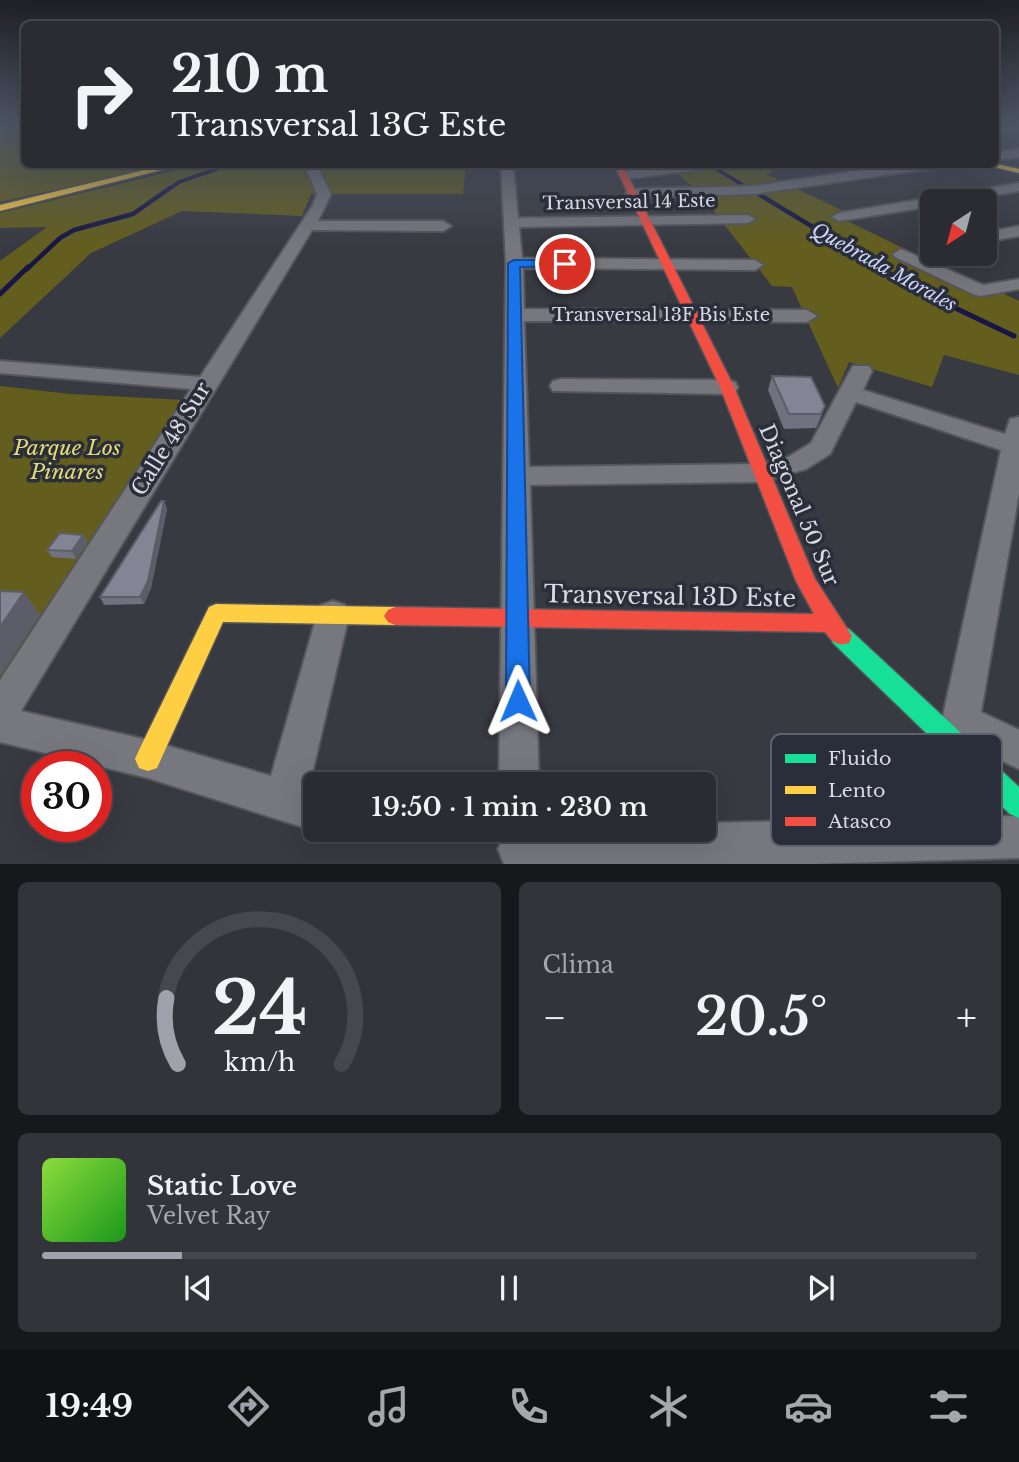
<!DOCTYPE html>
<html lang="es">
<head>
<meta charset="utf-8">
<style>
	:root { --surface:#2a2c31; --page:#323439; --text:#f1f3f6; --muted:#a5a7ab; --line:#46484d; --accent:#a0a1aa }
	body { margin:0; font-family:"Libre Baskerville",serif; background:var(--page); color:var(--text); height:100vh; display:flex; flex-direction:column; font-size:26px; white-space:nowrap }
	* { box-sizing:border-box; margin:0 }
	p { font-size:23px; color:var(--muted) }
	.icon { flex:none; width:38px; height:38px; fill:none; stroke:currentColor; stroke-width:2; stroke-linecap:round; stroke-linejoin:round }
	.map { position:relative; height:864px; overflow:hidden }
	.sheet { display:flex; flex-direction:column; gap:18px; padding:18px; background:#17181b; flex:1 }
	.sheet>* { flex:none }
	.guide { position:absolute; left:21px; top:21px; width:978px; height:147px; border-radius:10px; box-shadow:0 7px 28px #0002,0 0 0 2px var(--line); background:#2a2c31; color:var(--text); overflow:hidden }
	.needle { width:46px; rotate:216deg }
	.buttons { position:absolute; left:920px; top:189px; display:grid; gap:14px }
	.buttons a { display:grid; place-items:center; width:77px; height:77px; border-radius:10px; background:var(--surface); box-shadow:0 7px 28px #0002,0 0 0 2px var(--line); font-size:35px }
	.speed { position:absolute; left:21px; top:751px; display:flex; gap:14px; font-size:35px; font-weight:700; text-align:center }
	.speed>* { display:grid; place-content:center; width:91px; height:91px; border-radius:50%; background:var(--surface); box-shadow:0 7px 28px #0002,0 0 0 2px var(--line); line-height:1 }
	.speed .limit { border:10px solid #d22; background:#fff; color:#111 }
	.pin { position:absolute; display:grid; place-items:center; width:60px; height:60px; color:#fff; margin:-30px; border:4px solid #fff; border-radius:50%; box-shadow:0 2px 7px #0007 }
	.me { position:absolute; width:77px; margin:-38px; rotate:359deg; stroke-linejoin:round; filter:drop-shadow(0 0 5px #0008) }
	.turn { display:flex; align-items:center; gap:24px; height:147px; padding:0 35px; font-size:32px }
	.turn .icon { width:91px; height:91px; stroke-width:2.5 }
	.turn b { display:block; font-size:49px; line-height:60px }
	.big { font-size:52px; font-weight:600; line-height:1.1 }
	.sheet .card { flex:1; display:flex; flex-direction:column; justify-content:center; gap:10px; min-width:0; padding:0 24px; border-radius:10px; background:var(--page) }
	.sheet .dial { align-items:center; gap:0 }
	.dial svg { height:182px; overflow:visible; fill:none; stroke:var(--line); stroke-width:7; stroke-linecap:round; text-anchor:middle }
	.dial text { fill:var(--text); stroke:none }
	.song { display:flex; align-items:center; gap:21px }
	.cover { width:84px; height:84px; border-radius:10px; background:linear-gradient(135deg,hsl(90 70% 55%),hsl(120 70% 35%)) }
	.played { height:7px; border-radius:4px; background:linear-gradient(90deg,var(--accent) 15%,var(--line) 15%) }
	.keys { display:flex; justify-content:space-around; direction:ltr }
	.heat { display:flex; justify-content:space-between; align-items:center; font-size:38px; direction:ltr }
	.sheet .tiles { flex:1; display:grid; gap:18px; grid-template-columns:1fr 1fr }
	.card:last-child { grid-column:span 2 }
	.trip { position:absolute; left:303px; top:772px; width:413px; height:70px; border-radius:10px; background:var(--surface); box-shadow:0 7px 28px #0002,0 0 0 2px var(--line); font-weight:600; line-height:70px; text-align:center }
	.menu { display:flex; height:112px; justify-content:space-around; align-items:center; background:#111214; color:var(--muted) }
	.menu .icon { width:49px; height:49px }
	.menu .on { color:var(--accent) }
	.menu b { font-size:32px; color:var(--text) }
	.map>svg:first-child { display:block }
</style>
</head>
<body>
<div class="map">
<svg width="1019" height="864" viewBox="0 0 1019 864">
	<rect width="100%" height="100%" fill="#383a41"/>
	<!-- green -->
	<g fill="#645e1e">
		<path d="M0 126H24V164L165 165 0 202Z"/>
		<path d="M198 165H466L463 194H311L302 216 182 211 91 253 0 338V261L47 227 0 228V213Z"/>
		<path d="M667 165H757L774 172 766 174 852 215 841 218 911 252 903 253 981 291 994 289 1019 301V375L944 355 932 387 849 362 838 388 792 287 772 286 699 192Z"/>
		<path d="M0 386 70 394 184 400 0 685Z"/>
	</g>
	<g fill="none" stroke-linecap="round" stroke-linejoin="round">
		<!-- stream-far2 -->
		<g stroke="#171646" stroke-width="3.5">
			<path d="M715 168 746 187"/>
			<path d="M168 190 179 182 231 164"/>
		</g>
		<!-- stream-far1 -->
		<g stroke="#171646" stroke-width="4.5">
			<path d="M757 193 882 269"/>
			<path d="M27 269 60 238 74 230 133 214 170 188"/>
		</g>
		<!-- stream -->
		<g stroke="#171646" stroke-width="5">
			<path d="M879 267 911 287 1014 336"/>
			<path d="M0 294 28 267"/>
		</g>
		<defs>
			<g id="street">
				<path d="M1019 126V131L996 134V128Z"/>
				<path d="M1019 149V157L996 160V152Z"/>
				<path d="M304 164H316L331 194 318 221H443L451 226 443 231 312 230 21 711 148 740 271 776 317 615 321 605 333 601 345 605 349 615 309 787 315 789V830H318L315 831 148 778 0 742V680L191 389 0 373V361L200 377 313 205 317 194Z"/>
				<path d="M501 164H513L518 218 748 215 755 219 748 223 519 227 522 258 755 260 763 265 755 270 523 268 524 309 807 310 817 316 807 322 524 321 529 467 761 464 788 457 811 443 850 371 853 366H869L872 371 863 390 1005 434 1010 419 1019 417V493L981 712 1019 730V769L973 747 970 756 956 762 942 756 937 743 1001 450 856 402 830 454 806 469 761 482 530 485 539 784H499L506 263Z"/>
				<path d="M679 164H720L714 168 625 179 619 175 625 171Z"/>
				<path d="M904 164H940L934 168 754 194 633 197 626 193 633 189 754 186Z"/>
				<path d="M1019 183V191L958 201H933V206L839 221 832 217 839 213Z"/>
				<path d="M1019 226V236L985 242V232Z"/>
				<path d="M901 249 983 285 1019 279V289L981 296 975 295 895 257 893 254Z"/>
				<path d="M561 379 727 380 735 382 738 387 735 392 727 394 553 391 550 386 553 381Z"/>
				<path d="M1019 816V858L813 864H504L498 849 505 834 515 830H704V823Z"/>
			</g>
			<path id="fast" d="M841 627 849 629 1019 787V818L1010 814 833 643 830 636 833 629Z"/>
			<g id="slow">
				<path d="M169 164H185L0 211V205Z"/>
				<path d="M981 164H996L1019 169V173Z"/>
				<path d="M216 604 395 607 402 610 406 616 402 622 395 625 223 622 157 768 148 771 139 768 135 759 139 750 209 607Z"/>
			</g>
			<path id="jam" d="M614 164H622L734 387 815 579 852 636 849 643C836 647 832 641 825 632L395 625 388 622 384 616 388 610 395 607 814 614 796 581 720 387Z"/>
		</defs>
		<!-- street casing -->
		<use href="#street" stroke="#55565c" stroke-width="4"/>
		<!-- fast casing -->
		<use href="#fast" stroke="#55565c" stroke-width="3"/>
		<!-- slow casing -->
		<use href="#slow" stroke="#55565c" stroke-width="3"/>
		<!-- jam casing -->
		<use href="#jam" stroke="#55565c" stroke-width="3"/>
		<!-- street -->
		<use href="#street" fill="#77787e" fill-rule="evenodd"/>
		<!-- fast -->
		<use href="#fast" fill="#16e098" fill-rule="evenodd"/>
		<!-- slow -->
		<use href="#slow" fill="#ffcf43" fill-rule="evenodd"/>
		<!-- jam -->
		<use href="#jam" fill="#f24e42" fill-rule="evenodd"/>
	</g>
	<!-- wall -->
	<g fill="#717280">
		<path d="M772 376 825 406 820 420 816 428 784 429 768 390Z"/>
		<path d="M164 501 167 509 151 588 144 604 104 605 100 597Z"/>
		<path d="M83 535 87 542 76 559 52 557 47 550Z"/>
	</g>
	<!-- shaded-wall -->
	<g fill="#5c5d68">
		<path d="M825 406 820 420 816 428 821 414Z"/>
		<path d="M164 501 167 509 151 588 144 604 140 597Z"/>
		<path d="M83 535 87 542 76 559 72 551Z"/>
		<path d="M24 592 40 615 0 675V627Z"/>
	</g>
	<!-- building -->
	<g fill="#838595" stroke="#5c5d68" stroke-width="2">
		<path d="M772 376 811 377 825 406 821 414H789Z"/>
		<path d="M161 501H164L148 581 140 597H100Z"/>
		<path d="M60 533 83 535 72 551 47 550Z"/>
		<path d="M0 591 24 592 0 627Z"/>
	</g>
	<!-- sky -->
	<linearGradient id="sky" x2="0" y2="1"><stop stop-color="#1f2024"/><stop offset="0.51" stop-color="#4d5565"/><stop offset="1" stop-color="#4d5565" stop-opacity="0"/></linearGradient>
	<rect width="1019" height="247" fill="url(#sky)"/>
	<!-- route -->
	<path fill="#1a73e8" stroke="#114b97" stroke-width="2" d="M565 260 571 264 569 266 520 267 530 701 526 709 518 712 509 709 506 701 508 263 514 260Z"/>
	<g text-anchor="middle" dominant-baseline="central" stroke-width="7" stroke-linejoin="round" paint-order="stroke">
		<!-- far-street labels -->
		<g font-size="18" fill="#d8d9e2" stroke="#2a2d3a">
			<text transform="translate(629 202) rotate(-1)">Transversal 14 Este</text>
			<text x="661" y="315">Transversal 13F Bis Este</text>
		</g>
		<!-- far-water labels -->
		<g font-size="19" font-style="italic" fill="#ced4f8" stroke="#2a2d3a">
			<text transform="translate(884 267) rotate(29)">Quebrada Morales</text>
		</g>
		<!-- street labels -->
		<g font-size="21" fill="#d8d9e2" stroke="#2a2d3a">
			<text transform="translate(171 439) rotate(-58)">Calle 48 Sur</text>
			<text transform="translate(799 505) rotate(67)">Diagonal 50 Sur</text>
		</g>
		<!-- park labels -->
		<g font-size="21" font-style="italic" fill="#e4db75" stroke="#2a2d3a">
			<text x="67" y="448">Parque Los<tspan x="67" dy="24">Pinares</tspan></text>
		</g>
		<!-- near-street labels -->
		<g font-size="24" fill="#d8d9e2" stroke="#2a2d3a">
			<text transform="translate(670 596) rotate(1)">Transversal 13D Este</text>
		</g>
	</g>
	<!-- legend -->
	<rect x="771" y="734" width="231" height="112" rx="10" fill="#2a2d3a" stroke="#5e616c" stroke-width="2"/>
	<rect x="785" y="754" width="31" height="9" fill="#16e098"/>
	<rect x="785" y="786" width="31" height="8" fill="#ffcf43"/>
	<rect x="785" y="817" width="31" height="9" fill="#f24e42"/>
	<g font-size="19" fill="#d8d9e2">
		<text x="828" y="765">Fluido</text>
		<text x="828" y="797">Lento</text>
		<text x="828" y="828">Atasco</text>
	</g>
</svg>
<div class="buttons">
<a><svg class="needle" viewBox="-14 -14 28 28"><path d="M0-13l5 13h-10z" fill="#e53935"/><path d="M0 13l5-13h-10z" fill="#a5a7ab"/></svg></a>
</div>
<div class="speed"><div class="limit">30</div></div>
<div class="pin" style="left:565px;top:264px;background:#d93025"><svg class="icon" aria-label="arrive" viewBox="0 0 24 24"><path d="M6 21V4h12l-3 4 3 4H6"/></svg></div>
<svg class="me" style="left:518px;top:701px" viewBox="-20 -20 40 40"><path d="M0-17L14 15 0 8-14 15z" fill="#1a73e8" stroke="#fff" stroke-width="4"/></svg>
<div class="trip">19:50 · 1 min · 230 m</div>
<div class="guide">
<div class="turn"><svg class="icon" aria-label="right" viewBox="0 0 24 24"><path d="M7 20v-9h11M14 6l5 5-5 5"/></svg><div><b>210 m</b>Transversal 13G Este</div></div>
</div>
</div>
<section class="sheet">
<div class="tiles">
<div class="card dial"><svg viewBox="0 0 100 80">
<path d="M14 69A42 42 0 1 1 86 69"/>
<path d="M14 69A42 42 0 0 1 9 40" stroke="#a0a1aa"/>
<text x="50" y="56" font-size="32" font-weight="700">24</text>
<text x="50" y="72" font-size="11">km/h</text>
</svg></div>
<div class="card"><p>Clima</p>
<div class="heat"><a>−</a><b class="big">20.5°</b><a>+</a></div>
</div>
<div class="card">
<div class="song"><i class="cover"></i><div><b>Static Love</b><p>Velvet Ray</p></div></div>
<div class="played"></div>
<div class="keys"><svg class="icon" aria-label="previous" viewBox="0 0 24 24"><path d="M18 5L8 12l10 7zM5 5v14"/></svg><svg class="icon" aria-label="pause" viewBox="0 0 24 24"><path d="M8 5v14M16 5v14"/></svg><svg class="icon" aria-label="next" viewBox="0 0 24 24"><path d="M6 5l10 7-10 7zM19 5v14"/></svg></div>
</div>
</div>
</section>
<nav class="menu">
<b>19:49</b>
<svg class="icon on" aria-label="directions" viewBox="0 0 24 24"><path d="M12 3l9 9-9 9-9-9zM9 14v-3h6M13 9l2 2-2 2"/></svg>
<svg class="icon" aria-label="music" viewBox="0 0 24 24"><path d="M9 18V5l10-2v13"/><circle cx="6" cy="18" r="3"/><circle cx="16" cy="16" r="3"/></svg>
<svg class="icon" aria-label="phone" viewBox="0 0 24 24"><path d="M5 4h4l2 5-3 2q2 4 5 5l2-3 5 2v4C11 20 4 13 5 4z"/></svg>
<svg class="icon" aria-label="climate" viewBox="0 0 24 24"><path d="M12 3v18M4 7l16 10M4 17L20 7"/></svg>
<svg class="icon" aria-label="car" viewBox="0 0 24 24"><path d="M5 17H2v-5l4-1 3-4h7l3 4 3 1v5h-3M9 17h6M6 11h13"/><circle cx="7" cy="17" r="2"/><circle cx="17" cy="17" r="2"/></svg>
<svg class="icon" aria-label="filters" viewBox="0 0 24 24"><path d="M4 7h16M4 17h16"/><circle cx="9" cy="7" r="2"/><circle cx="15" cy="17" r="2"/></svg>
</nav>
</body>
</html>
